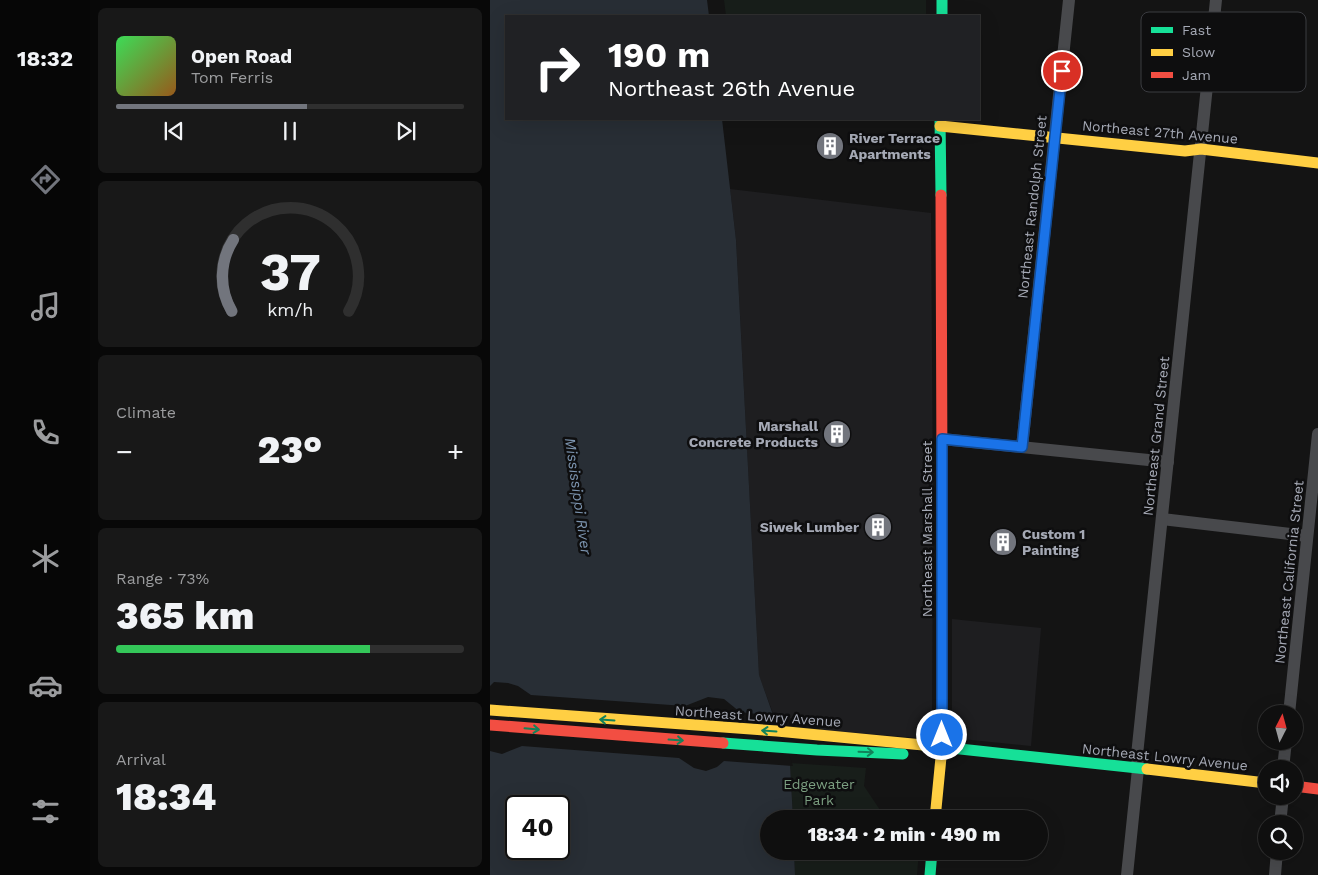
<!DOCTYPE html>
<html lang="en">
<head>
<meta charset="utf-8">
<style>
	:root { --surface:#0f0f0f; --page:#181818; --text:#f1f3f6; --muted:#9b9c9e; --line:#2f2f2f; --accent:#72757d }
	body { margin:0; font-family:"Work Sans",sans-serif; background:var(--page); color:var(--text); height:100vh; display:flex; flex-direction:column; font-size:19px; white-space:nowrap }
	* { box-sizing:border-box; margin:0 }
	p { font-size:16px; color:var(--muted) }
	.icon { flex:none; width:28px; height:28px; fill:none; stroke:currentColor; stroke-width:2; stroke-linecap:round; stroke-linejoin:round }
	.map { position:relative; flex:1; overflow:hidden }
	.panel { display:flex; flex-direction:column; gap:8px; padding:8px; background:#080808; width:400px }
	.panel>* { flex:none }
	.guide { position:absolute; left:15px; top:15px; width:475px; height:105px; border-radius:0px; box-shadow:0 5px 20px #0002,0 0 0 1px var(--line); background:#202124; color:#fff; overflow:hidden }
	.needle { width:32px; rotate:6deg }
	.controls { position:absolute; left:768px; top:705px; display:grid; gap:10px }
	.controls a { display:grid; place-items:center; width:45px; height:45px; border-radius:50%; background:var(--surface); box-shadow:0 5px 20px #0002,0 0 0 1px var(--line); font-size:25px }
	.speed { position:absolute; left:15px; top:795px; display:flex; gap:10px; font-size:25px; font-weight:700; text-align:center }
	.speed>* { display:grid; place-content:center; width:65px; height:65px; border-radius:50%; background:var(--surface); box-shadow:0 5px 20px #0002,0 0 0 1px var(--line); line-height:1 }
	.speed .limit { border:2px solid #111; border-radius:8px; background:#fff; color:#111 }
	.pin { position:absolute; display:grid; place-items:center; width:42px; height:42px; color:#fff; margin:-21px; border:2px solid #fff; border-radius:50%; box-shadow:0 1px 5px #0007 }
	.me { position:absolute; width:55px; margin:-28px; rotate:0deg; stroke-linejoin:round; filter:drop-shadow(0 0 4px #0008) }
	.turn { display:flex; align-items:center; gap:18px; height:105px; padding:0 20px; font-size:22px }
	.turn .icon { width:65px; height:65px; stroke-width:2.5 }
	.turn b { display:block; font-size:35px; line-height:42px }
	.big { font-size:38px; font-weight:800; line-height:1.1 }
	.panel .card { flex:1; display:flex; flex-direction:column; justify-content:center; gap:8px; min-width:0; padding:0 18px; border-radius:8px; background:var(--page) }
	.panel .dial { align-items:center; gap:0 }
	.dial svg { height:130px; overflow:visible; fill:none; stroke:var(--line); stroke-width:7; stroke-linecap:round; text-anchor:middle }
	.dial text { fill:var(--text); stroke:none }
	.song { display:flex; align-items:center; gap:15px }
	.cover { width:60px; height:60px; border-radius:8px; background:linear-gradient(135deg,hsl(130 70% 55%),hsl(30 70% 35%)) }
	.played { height:5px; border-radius:2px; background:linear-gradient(90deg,var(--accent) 55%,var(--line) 55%) }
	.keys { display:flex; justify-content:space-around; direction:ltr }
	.heat { display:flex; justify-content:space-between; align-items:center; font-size:28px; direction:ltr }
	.charge { height:8px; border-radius:4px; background:linear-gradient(90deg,#34c759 73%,var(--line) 0) }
	.trip { position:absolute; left:270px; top:810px; width:288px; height:50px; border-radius:25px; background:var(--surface); box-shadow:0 5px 20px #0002,0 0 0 1px var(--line); font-weight:800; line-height:50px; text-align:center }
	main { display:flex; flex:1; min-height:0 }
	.menu { display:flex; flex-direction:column; width:90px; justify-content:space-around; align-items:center; background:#060606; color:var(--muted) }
	.menu .icon { width:35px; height:35px }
	.menu .current { color:var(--accent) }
	.menu b { font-size:22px; color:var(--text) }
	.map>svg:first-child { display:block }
</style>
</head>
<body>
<main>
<nav class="menu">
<b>18:32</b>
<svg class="icon current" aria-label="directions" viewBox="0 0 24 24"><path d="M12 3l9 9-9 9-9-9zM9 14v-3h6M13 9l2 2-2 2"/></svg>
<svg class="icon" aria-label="music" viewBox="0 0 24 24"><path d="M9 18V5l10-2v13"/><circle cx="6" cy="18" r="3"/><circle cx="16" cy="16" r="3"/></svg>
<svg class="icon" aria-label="phone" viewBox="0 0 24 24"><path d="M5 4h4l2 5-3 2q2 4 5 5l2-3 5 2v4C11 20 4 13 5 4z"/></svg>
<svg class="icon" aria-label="climate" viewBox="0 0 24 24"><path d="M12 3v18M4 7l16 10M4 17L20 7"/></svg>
<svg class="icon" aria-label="car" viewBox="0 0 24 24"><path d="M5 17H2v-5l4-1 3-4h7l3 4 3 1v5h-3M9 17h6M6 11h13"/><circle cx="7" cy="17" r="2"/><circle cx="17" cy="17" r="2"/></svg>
<svg class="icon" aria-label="filters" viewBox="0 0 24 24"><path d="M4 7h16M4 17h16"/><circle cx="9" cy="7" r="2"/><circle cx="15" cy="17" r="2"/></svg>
</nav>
<section class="panel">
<div class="card">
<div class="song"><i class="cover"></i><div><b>Open Road</b><p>Tom Ferris</p></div></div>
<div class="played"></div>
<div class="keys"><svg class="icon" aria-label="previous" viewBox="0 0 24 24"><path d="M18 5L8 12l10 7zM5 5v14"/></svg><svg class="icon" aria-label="pause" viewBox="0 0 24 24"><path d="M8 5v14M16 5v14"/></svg><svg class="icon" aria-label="next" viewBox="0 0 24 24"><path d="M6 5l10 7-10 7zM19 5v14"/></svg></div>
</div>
<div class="card dial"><svg viewBox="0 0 100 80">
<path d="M14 69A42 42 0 1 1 86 69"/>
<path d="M14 69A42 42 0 0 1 15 25" stroke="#72757d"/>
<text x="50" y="56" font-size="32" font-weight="700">37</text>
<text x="50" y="72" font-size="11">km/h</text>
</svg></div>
<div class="card"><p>Climate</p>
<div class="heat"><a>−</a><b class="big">23°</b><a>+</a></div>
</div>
<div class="card"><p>Range · 73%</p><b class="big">365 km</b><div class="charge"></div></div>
<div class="card"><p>Arrival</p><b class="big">18:34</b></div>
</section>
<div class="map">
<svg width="828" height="875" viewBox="0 0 828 875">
	<rect width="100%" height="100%" fill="#141414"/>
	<!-- built -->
	<g fill="#1e1e20">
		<path d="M240 189 441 213 443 501 442 719 441 728 438 733 428 738 330 730 329 722 284 716 269 676 246 240Z"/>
		<path d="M462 619 551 628 541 746 462 738Z"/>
	</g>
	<!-- green -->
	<g fill="#181e1a">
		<path d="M234 0H436V16H236Z"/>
		<path d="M300 763 376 768 374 786 396 819H303Z"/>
		<path d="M304 851H429L427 875H305Z"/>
	</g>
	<!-- water -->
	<path fill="#282e35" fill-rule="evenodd" d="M0 0H217L219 16H16V119H232L246 240 269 675 300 763 303 819H279V851H304L305 875H0ZM26 806H69V849H26Z"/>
	<!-- pier -->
	<path fill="#141414" d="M4 682 18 683 28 686 41 695 195 706 218 697 234 699 250 712 286 716 303 766 234 761 227 767 216 771 204 768 189 758 32 746 12 754 0 751V686Z"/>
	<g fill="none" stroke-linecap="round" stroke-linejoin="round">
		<!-- street -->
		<g stroke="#48494c" stroke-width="12">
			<path d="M452 439 678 462"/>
			<path d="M532 447 579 0"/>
			<path d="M672 519 817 536"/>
			<path d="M799 714 828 434"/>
			<path d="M793 769 796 741"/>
			<path d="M790 824 793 796"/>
			<path d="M637 875 648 769 647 755 726 0"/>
			<path d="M785 875 787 851"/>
		</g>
		<!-- fast -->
		<g stroke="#16e098" stroke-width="11">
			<path d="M452 0V16"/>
			<path d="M450 119 451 195"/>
			<path d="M233 743 327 750 413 754"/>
			<path d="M433 745 657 769"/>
			<path d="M440 875 442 851"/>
		</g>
		<!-- slow -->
		<g stroke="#ffcf43" stroke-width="11">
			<path d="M450 126 695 151 711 149 828 163"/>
			<path d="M0 710 287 731 433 745"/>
			<path d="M657 769 776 783"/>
			<path d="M445 819 452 747V475"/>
		</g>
		<!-- jam -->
		<g stroke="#f24e42" stroke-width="11">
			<path d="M451 195 452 475"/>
			<path d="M0 725 233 743"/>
			<path d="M804 786 828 789"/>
		</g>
	</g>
	<!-- one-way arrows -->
	<defs><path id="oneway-shaft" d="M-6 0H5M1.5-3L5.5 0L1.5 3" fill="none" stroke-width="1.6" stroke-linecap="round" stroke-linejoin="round" transform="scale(1.25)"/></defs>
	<g stroke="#12825a">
		<use href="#oneway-shaft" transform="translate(117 720) rotate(-176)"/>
		<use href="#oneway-shaft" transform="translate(42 729) rotate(5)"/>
		<use href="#oneway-shaft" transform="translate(279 731) rotate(-176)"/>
		<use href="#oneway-shaft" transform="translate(186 740) rotate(4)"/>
		<use href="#oneway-shaft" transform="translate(376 752) rotate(2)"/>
	</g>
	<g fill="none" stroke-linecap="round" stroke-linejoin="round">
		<defs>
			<path id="route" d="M452 735V439L532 447 572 71"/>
		</defs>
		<!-- route casing -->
		<use href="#route" stroke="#114b97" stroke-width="12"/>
		<!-- route -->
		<use href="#route" stroke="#1a73e8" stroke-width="9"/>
	</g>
	<!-- icons -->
	<defs>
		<symbol id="building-disc" viewBox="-11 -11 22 22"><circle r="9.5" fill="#72757d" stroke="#0e0e0f"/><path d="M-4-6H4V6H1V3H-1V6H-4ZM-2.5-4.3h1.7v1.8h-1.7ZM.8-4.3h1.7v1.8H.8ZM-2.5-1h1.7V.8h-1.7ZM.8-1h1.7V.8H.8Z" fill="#fff"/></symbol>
	</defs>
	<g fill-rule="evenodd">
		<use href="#building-disc" x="324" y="130" width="32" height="32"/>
		<use href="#building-disc" x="331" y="418" width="32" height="32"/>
		<use href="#building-disc" x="372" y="511" width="32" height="32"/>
		<use href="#building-disc" x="497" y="526" width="32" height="32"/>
	</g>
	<g text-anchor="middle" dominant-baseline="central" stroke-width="5" stroke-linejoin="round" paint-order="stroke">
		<!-- street labels -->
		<g font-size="14" fill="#a5a9b5" stroke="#0e0e0f">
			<text transform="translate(670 132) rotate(5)">Northeast 27th Avenue</text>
			<text transform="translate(542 207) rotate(-84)">Northeast Randolph Street</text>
			<text transform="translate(666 436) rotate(-84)">Northeast Grand Street</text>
			<text transform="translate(437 529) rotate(-90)">Northeast Marshall Street</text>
			<text transform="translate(799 572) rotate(-84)">Northeast California Street</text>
			<text transform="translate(268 716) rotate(4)">Northeast Lowry Avenue</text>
			<text transform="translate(675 757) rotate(6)">Northeast Lowry Avenue</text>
		</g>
		<!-- poi labels -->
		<g font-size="14" font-weight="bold" fill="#a5a9b5" stroke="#0e0e0f" text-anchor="start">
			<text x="359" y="138">River Terrace<tspan x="359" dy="16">Apartments</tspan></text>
			<text x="328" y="426" text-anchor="end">Marshall<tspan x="328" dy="16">Concrete Products</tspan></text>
			<text x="369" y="527" text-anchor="end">Siwek Lumber</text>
			<text x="532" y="534">Custom 1<tspan x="532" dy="16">Painting</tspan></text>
		</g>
		<!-- park labels -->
		<g font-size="14" fill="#7c9f81" stroke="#0e0e0f">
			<text x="329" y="784">Edgewater<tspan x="329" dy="16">Park</tspan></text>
		</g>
		<!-- water labels -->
		<g font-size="15" font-style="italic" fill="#7c94af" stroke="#0e0e0f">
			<text transform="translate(88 496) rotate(82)">Mississippi River</text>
		</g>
	</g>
	<!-- legend -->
	<rect x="651" y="12" width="165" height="80" rx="8" fill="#0e0e0f" stroke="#3b3c41" stroke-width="1"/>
	<rect x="661" y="27" width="22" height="6" fill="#16e098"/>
	<rect x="661" y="49" width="22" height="7" fill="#ffcf43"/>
	<rect x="661" y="72" width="22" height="6" fill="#f24e42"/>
	<g font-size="14" fill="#a5a9b5">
		<text x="692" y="35">Fast</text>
		<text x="692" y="57">Slow</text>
		<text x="692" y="80">Jam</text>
	</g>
</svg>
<div class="controls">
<a><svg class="needle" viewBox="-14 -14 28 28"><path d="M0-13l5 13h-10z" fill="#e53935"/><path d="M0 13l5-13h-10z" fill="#9b9c9e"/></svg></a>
<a><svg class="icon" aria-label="sound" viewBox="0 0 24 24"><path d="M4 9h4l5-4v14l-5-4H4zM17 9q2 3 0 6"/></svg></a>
<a><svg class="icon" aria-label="search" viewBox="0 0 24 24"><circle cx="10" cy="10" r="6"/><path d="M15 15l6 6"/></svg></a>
</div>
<div class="speed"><div class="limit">40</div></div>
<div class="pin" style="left:572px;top:71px;background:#d93025"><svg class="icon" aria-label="arrive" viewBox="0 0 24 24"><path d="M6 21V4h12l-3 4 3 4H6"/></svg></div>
<svg class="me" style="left:452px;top:735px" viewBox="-20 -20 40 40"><circle r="17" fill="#1a73e8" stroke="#fff" stroke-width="3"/><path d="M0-11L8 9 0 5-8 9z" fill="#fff"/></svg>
<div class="trip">18:34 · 2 min · 490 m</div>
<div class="guide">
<div class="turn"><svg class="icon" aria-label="right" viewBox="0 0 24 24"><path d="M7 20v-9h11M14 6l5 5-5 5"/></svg><div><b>190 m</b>Northeast 26th Avenue</div></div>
</div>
</div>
</main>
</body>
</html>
